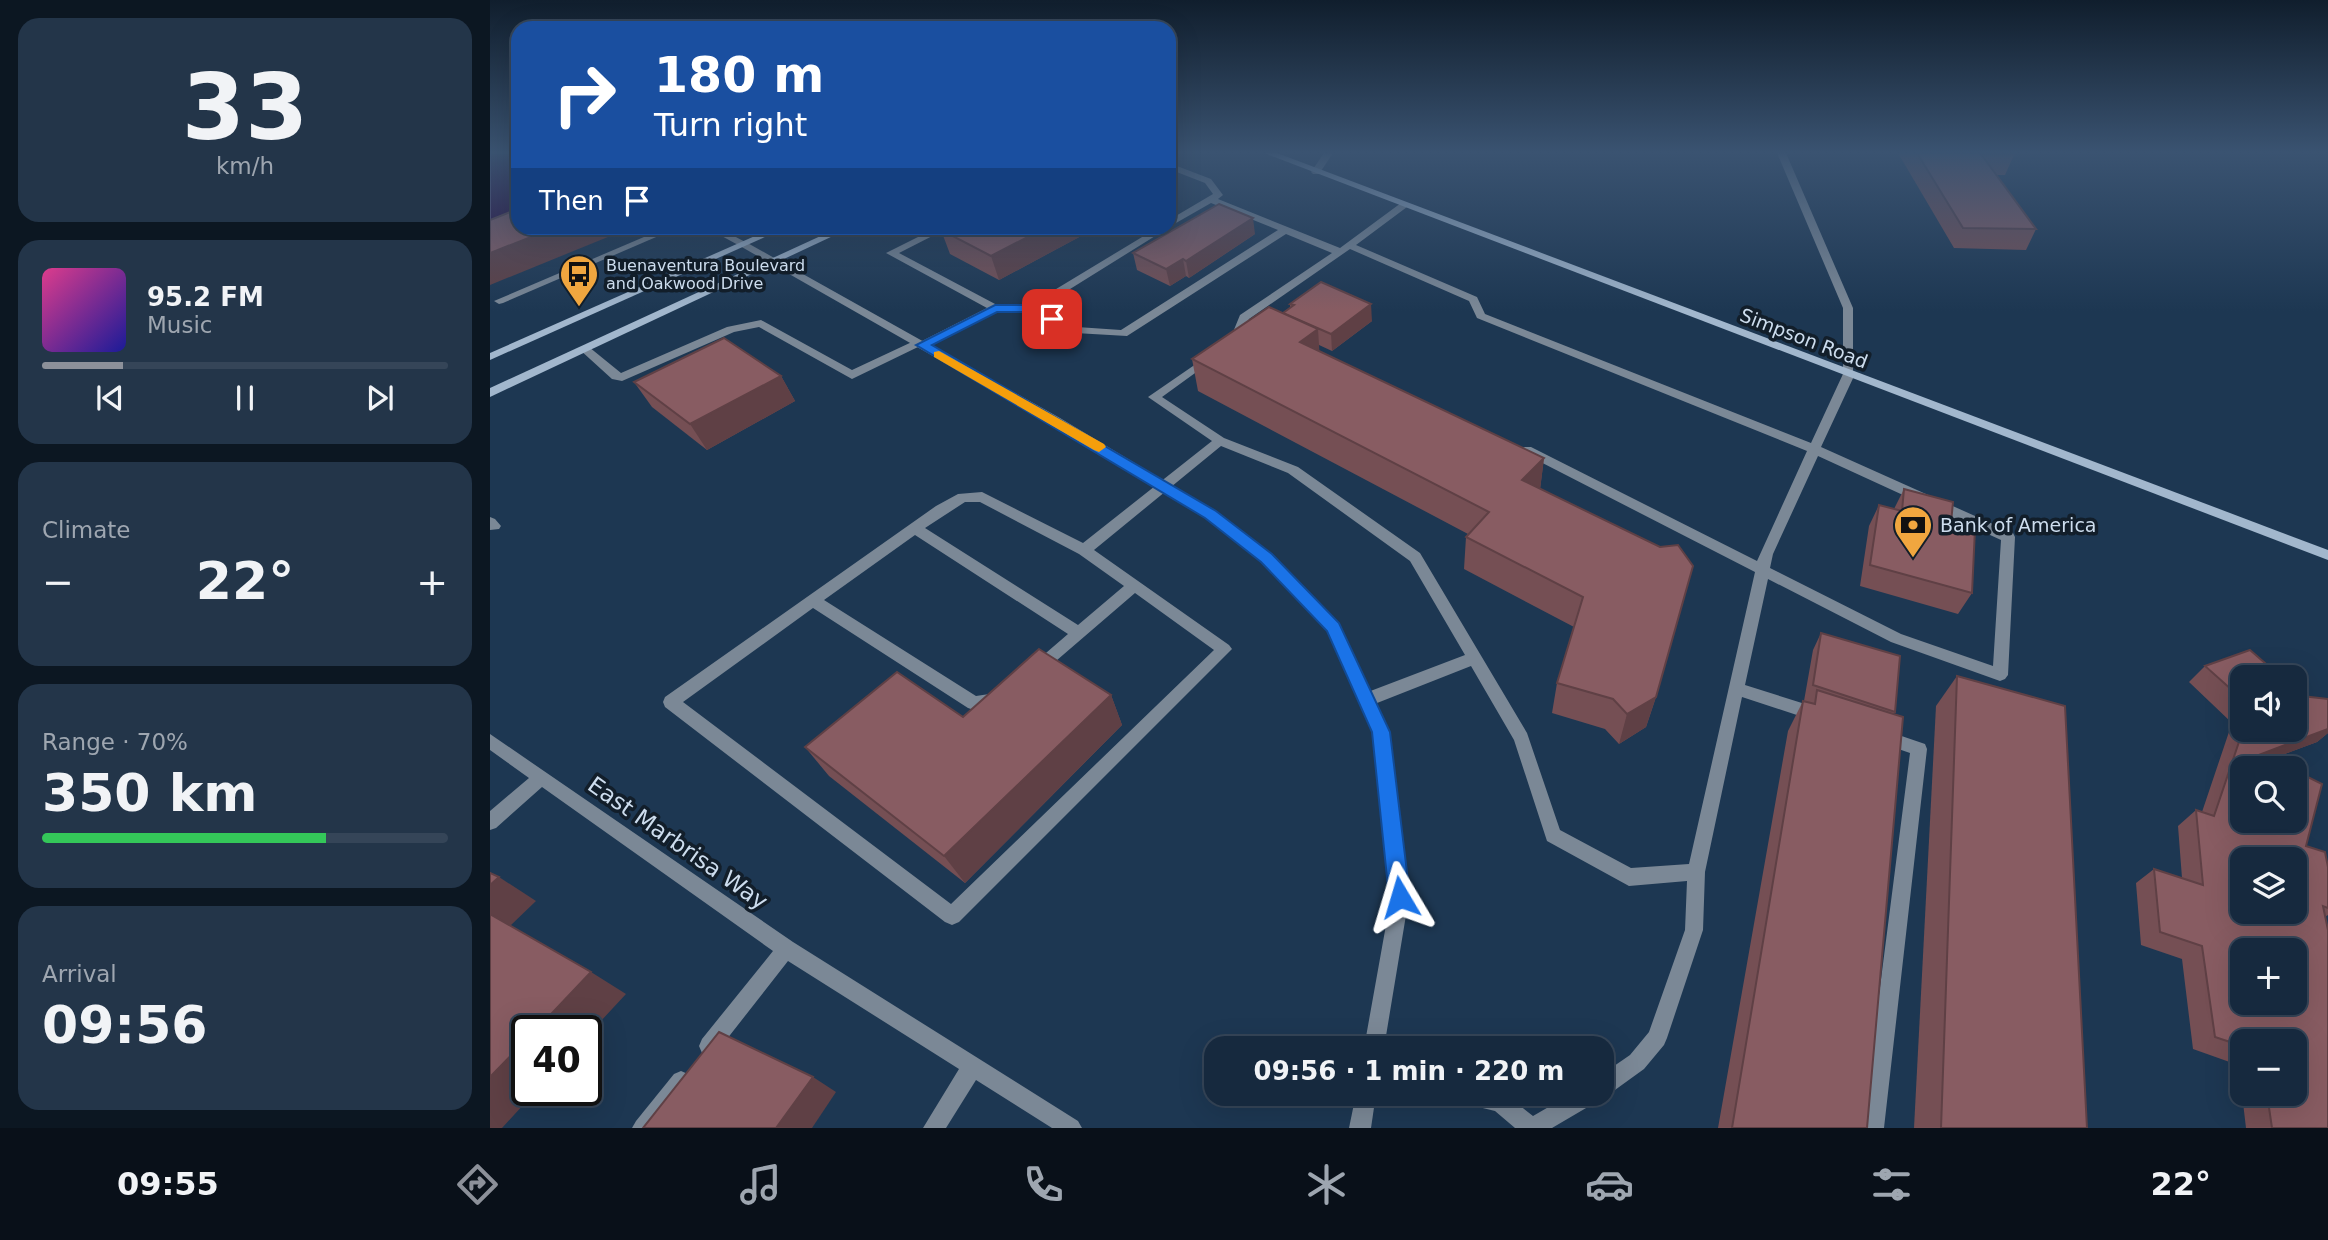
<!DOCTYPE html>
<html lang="en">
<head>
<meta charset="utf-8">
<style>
	:root { --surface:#16293e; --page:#233549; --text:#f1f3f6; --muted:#9ea6b0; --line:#354558; --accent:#8c9099 }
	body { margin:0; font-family:"DejaVu Sans",sans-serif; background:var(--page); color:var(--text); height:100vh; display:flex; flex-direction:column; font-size:26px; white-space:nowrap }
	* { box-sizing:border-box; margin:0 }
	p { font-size:23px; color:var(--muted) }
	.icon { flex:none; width:38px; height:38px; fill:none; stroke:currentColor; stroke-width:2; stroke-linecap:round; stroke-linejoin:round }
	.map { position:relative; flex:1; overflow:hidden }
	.drawer { display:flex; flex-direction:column; gap:18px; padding:18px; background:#0c1722; width:490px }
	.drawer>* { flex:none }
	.banner { position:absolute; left:21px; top:21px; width:665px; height:214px; border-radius:21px; box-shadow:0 7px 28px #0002,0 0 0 2px var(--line); background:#1a4fa0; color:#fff; overflow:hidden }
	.controls { position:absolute; left:1740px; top:665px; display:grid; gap:14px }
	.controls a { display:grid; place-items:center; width:77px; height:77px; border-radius:14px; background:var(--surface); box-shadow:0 7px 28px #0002,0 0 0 2px var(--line); font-size:35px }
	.speed { position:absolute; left:21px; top:1015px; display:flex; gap:14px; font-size:35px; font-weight:700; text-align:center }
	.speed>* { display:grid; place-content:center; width:91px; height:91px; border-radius:50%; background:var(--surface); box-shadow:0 7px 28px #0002,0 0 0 2px var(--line); line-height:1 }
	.speed .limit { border:4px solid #111; border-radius:10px; background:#fff; color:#111 }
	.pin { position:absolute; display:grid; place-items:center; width:60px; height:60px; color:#fff; margin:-30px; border-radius:14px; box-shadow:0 4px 10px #0006 }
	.me { position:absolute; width:77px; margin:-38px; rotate:353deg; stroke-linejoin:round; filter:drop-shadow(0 0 5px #0008) }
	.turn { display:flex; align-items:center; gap:24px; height:147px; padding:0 28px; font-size:32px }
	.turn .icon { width:91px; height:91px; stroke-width:2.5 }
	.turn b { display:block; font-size:49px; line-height:60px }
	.then { display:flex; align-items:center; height:66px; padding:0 28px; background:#0003; gap:14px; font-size:26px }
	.big { font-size:52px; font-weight:700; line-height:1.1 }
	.drawer .card { flex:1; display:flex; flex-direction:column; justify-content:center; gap:10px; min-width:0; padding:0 24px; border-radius:21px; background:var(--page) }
	.drawer .dial { align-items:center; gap:0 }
	.dial b { font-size:91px; line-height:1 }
	.song { display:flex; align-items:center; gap:21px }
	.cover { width:84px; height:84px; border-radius:10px; background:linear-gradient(135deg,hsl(330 70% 55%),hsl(240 70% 35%)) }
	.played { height:7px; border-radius:4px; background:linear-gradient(90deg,var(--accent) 20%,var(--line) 20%) }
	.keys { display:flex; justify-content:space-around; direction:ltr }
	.heat { display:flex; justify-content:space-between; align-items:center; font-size:38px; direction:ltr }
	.charge { height:10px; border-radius:5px; background:linear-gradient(90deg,#34c759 70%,var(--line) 0) }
	.trip { position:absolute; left:714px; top:1036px; width:410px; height:70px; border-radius:21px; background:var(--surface); box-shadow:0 7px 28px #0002,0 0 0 2px var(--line); font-weight:700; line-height:70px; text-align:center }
	.tabs { display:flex; height:112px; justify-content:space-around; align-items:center; background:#091019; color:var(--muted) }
	.tabs .icon { width:49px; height:49px }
	.tabs .on { color:var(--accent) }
	.tabs b { font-size:32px; color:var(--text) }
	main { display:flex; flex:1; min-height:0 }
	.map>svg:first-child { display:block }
</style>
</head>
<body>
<main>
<section class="drawer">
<div class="card dial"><b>33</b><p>km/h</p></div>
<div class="card">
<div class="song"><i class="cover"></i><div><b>95.2 FM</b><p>Music</p></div></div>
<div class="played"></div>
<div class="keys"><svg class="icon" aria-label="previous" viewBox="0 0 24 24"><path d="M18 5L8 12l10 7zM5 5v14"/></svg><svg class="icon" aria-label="pause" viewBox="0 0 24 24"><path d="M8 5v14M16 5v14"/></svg><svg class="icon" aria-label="next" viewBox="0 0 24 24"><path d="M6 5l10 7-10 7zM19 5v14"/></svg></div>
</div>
<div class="card"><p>Climate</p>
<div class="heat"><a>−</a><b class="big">22°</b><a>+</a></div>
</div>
<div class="card"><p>Range · 70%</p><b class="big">350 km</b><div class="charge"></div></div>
<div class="card"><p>Arrival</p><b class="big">09:56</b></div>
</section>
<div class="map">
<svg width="1838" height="1128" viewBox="0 0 1838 1128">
	<rect width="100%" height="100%" fill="#1d3752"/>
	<!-- water -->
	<path fill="#2a053c" stroke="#5b4671" stroke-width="2" d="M0 153H28V225L0 235Z"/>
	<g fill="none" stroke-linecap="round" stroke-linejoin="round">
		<!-- service -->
		<g fill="#7b8896" fill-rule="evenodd">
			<path d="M834 153H843L829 174H823L821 172Z"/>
			<path d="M679 163 721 179 733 195 728 199 850 248 911 203H917V207L866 245 987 297 995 314 1321 443 1353 374 1355 371H1363L1365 374 1331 447 1523 533 1525 537 1518 675 1515 679 1510 681 1401 642 1278 579 1255 685 1331 709 1333 714 1331 719 1325 721 1252 697 1215 872 1213 930 1177 1038 1174 1045 1154 1069 1118 1095 1110 1098 1108 1101 1062 1128H1025L1005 1111 964 1101 961 1094H1015L1043 1116 1081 1094H1111V1075L1140 1055 1159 1032 1195 930 1197 881 1139 886 1057 841 1024 740 981 666 882 705 876 707 870 705 868 700 870 695 975 655 920 561 798 473 731 446 604 550 739 645 742 649 469 922 462 925 455 922 175 707 173 702 175 697 446 506 468 494 492 492 593 543 722 441 658 397 719 355 723 356V360L672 397 734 438 808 467 930 553 1037 733 1070 830 1141 868 1199 864 1265 572 1033 453 1031 450 1033 447H1041L1267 561 1317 451 987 318 979 301 860 249 759 319 750 341 741 345 737 344 735 342 741 337 750 315 842 253 796 234 637 336 585 333 538 312 507 311 436 347H428L362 379 269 327 244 332 132 381 122 379 89 349 91 347H99L131 373 237 327 271 320 362 370 424 341H432L497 308 396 253 446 228H458L409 253 507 305 538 306 667 228H678L548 309 587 327 631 330 788 230 721 203 679 227V220L723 194 715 183 679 169ZM1328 456 1511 540 1503 666 1411 634 1280 568 1283 554ZM475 502H490L589 554 634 586 588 625 435 528ZM425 535 578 634 542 665 539 669 542 673 547 675 552 673 645 593 724 650 461 904 193 702 323 608 478 708 484 710 512 705 514 700 512 695 506 693 486 696 334 600Z"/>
			<path d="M175 228H187L13 303 9 304 4 301Z"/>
			<path d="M217 228H229L259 244 250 246Z"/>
			<path d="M0 517 5 519 11 526 9 529 0 530Z"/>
			<path d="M1394 730 1435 744 1437 749 1394 1128H1372L1420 753 1388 742 1386 737 1388 732Z"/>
			<path d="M0 734 303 942 588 1121 592 1128H562L486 1080 456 1128H433L469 1069 298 961 226 1053 219 1056 212 1053 209 1046 212 1039 283 951 52 787 6 828 0 830V811L39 778 0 750Z"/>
			<path d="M191 1071 198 1074 201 1081 198 1088 166 1128H142L146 1121 184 1074Z"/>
		</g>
		<!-- minor -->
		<path fill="#7b8896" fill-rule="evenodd" d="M1287 153H1296L1363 308V377H1355L1353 374V308Z"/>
		<!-- tertiary -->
		<g fill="#7b8896" fill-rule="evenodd">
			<path d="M254 241 570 418 726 512 781 554 848 623 899 732 919 897 894 1048H874L901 897 883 732 837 630 771 562 716 518 562 424 250 246V242Z"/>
			<path d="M866 1094H886L881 1128H859Z"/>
		</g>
		<!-- secondary -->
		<g fill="#a2b7cd" fill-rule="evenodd">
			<path d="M774 153H787L1838 550V560Z"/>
			<path d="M283 228H295L0 360V353Z"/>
			<path d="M348 228H360L0 397V388Z"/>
		</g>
	</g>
	<!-- wall -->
	<g fill="#754f54">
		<path d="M1408 153H1523L1524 155 1515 175H1506L1546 229 1536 250 1464 248Z"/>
		<path d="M606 228 509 280 460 254 451 230Z"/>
		<path d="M765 234 699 278 696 276 680 286 647 270 643 253Z"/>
		<path d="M800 304 882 321 842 351 829 345V351L1054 458 1050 489 1166 697 1156 727 1129 744 1115 729 1062 713 1067 683 1084 627 974 569 976 537 978 534 708 391 702 359 793 313 800 308Z"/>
		<path d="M291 376 305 401 217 450 162 407 144 382Z"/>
		<path d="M1414 489 1461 523 1482 593 1468 614 1370 586 1379 526 1389 505 1404 509Z"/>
		<path d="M1331 633 1405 712 1404 714 1377 1128H1228L1298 731 1313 701H1314L1323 650Z"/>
		<path d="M1715 666 1752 677V730H1804L1812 696 1838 699V733L1827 742 1781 759 1816 846 1838 867V915L1835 917 1838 1128H1756L1752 1094H1804V1041H1752V1093L1748 1065 1703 1049 1692 959 1651 945 1646 883 1664 869 1692 878 1688 826 1706 810 1712 812 1742 723 1699 682Z"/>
		<path d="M1467 676 1597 1128H1424L1446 706Z"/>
		<path d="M621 695 632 725 475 883 339 776 315 747 473 717Z"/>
	</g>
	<!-- shaded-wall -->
	<g fill="#5f4045">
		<path d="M763 218 765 234 699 278 696 261Z"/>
		<path d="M64 228H140L0 285V253Z"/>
		<path d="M555 228H606L509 280 501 256Z"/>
		<path d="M693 259 696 276 680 286 676 269Z"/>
		<path d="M881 304 882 321 842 351 841 334Z"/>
		<path d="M828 329 830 360 810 342Z"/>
		<path d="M291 376 305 401 217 450 200 424Z"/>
		<path d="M1054 458 1050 490 1032 480Z"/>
		<path d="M621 695 632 725 475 883 454 856Z"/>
		<path d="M1166 697 1156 727 1129 744 1137 714Z"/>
		<path d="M1838 729V733L1827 742 1757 768 1771 754Z"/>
		<path d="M9 877 46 901 20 926 0 914V885Z"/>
		<path d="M101 972 136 994 96 1037V1031H45Z"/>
		<path d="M37 1039V1090H47L12 1128H0V1077Z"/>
		<path d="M323 1077 346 1092 322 1128H286Z"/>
	</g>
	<!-- building -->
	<g fill="#885c62" stroke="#5f4045" stroke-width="2" fill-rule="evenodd">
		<path d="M1427 153H1523L1524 155 1491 154 1546 229 1473 228Z"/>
		<path d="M729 204 763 218 696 261 693 259 676 269 643 253Z"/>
		<path d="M28 209V228H64L0 253V220Z"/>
		<path d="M457 228H555L501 256 451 230Z"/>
		<path d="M831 282 881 304 841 334 793 313 804 305 800 304Z"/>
		<path d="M779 307 828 329 810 342 1054 458 1032 480 1170 547 1188 545 1203 566 1166 697 1137 714 1123 699 1067 683 1093 597 976 537 999 512 702 359Z"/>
		<path d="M234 338 291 376 200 424 144 382Z"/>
		<path d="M1414 489 1463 502 1461 523 1485 529 1482 593 1380 565 1389 505 1412 511Z"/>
		<path d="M1331 633 1410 656 1405 712 1323 685Z"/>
		<path d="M549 649 621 695 454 856 315 747 407 672 473 717Z"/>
		<path d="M1760 650 1791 677H1752V699L1715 666Z"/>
		<path d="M1467 676 1575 706 1597 1128H1451Z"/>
		<path d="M1804 689 1812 696 1838 699V729L1771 754 1800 768H1752V821H1804V770L1832 784 1816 846 1835 852 1838 867V908L1833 906 1838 930V1128H1782L1777 1094H1804V1041H1752V1046L1725 1037 1712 946 1670 932 1664 869 1713 885 1706 810 1724 816 1753 730H1804ZM1752 859H1804V912H1752ZM1752 950H1804V1003H1752Z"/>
		<path d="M1327 690 1413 717 1377 1128H1242L1313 701 1325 704Z"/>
		<path d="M0 873 9 877 0 885Z"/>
		<path d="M0 914 101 972 45 1031H37V1039L0 1077Z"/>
		<path d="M229 1032 323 1077 286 1128H153Z"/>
	</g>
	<!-- sky -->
	<linearGradient id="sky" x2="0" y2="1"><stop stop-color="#101e2d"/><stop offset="0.49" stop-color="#3a5371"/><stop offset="1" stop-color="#3a5371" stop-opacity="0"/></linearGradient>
	<rect width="1838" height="311" fill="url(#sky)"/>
	<!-- route -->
	<path fill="#1a73e8" stroke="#114b97" stroke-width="2" d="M505 305H540L569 319 562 323 537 312H507L442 345 726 511 782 554 849 623 900 732 920 897 917 904 910 907 902 904 899 897 882 732 837 631 771 562 715 518 426 345Z"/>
	<!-- slow -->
	<path fill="#f59e0b" d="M449 351 614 444 616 447 609 452 604 450 444 357V352Z"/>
	<!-- icons -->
	<defs>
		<symbol id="bus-pin" viewBox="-11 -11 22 30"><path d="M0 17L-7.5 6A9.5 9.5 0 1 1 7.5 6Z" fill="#f0a63f" stroke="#121e2a"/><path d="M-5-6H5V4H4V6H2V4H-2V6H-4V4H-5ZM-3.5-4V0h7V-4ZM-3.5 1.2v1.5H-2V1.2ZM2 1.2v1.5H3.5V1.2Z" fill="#111"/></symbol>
		<symbol id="bank-pin" viewBox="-11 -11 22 30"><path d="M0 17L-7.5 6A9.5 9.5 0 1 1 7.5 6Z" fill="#f0a63f" stroke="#121e2a"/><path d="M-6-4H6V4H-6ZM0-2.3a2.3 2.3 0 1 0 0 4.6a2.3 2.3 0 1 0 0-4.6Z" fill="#111"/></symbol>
	</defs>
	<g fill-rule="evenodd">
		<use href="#bus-pin" x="67" y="252" width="44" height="60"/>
		<use href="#bank-pin" x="1401" y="503" width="44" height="60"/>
	</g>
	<g text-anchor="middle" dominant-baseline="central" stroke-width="7" stroke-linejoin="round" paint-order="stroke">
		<!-- far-poi labels -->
		<g font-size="16" fill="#cdddee" stroke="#121e2a" text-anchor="start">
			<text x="116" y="265">Buenaventura Boulevard<tspan x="116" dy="18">and Oakwood Drive</tspan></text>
		</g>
		<!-- street labels -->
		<g font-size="19" fill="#cdddee" stroke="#121e2a">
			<text transform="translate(1314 338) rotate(21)">Simpson Road</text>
		</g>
		<!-- poi labels -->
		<g font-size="19" fill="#cdddee" stroke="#121e2a" text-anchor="start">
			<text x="1450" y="525">Bank of America</text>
		</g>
		<!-- near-street labels -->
		<g font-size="23" fill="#cdddee" stroke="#121e2a">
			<text transform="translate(188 843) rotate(35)">East Marbrisa Way</text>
		</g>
	</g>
</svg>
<div class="controls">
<a><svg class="icon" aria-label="sound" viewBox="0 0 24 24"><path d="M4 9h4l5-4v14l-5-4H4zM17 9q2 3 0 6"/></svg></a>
<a><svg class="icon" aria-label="search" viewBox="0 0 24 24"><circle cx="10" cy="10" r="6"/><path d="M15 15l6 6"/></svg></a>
<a><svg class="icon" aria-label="layers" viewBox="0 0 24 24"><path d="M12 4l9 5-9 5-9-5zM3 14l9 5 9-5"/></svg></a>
<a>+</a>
<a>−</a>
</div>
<div class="speed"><div class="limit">40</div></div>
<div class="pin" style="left:562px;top:319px;background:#d93025"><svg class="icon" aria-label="arrive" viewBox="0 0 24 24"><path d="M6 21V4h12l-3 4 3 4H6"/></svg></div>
<svg class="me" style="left:910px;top:897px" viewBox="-20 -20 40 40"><path d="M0-17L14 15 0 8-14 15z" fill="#1a73e8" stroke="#fff" stroke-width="4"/></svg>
<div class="trip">09:56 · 1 min · 220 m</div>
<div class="banner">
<div class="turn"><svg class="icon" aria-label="right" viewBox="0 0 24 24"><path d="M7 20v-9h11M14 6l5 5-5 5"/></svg><div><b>180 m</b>Turn right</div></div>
<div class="then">Then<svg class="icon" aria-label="arrive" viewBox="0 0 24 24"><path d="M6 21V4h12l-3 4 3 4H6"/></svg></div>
</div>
</div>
</main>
<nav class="tabs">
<b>09:55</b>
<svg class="icon on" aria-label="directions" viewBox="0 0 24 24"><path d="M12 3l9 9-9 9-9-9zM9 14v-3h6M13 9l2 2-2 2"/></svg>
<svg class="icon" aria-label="music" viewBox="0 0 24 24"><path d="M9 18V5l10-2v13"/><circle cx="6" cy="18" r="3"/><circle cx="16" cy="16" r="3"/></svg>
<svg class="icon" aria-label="phone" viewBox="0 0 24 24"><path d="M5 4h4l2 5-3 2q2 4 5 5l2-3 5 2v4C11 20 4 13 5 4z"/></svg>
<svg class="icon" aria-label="climate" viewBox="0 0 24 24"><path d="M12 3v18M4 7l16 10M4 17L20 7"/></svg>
<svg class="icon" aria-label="car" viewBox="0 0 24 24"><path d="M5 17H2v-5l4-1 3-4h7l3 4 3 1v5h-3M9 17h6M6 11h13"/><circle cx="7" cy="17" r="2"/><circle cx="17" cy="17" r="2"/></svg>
<svg class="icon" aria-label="filters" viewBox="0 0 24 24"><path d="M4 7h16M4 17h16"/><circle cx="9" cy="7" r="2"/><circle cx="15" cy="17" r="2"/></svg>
<b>22°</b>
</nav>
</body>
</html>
